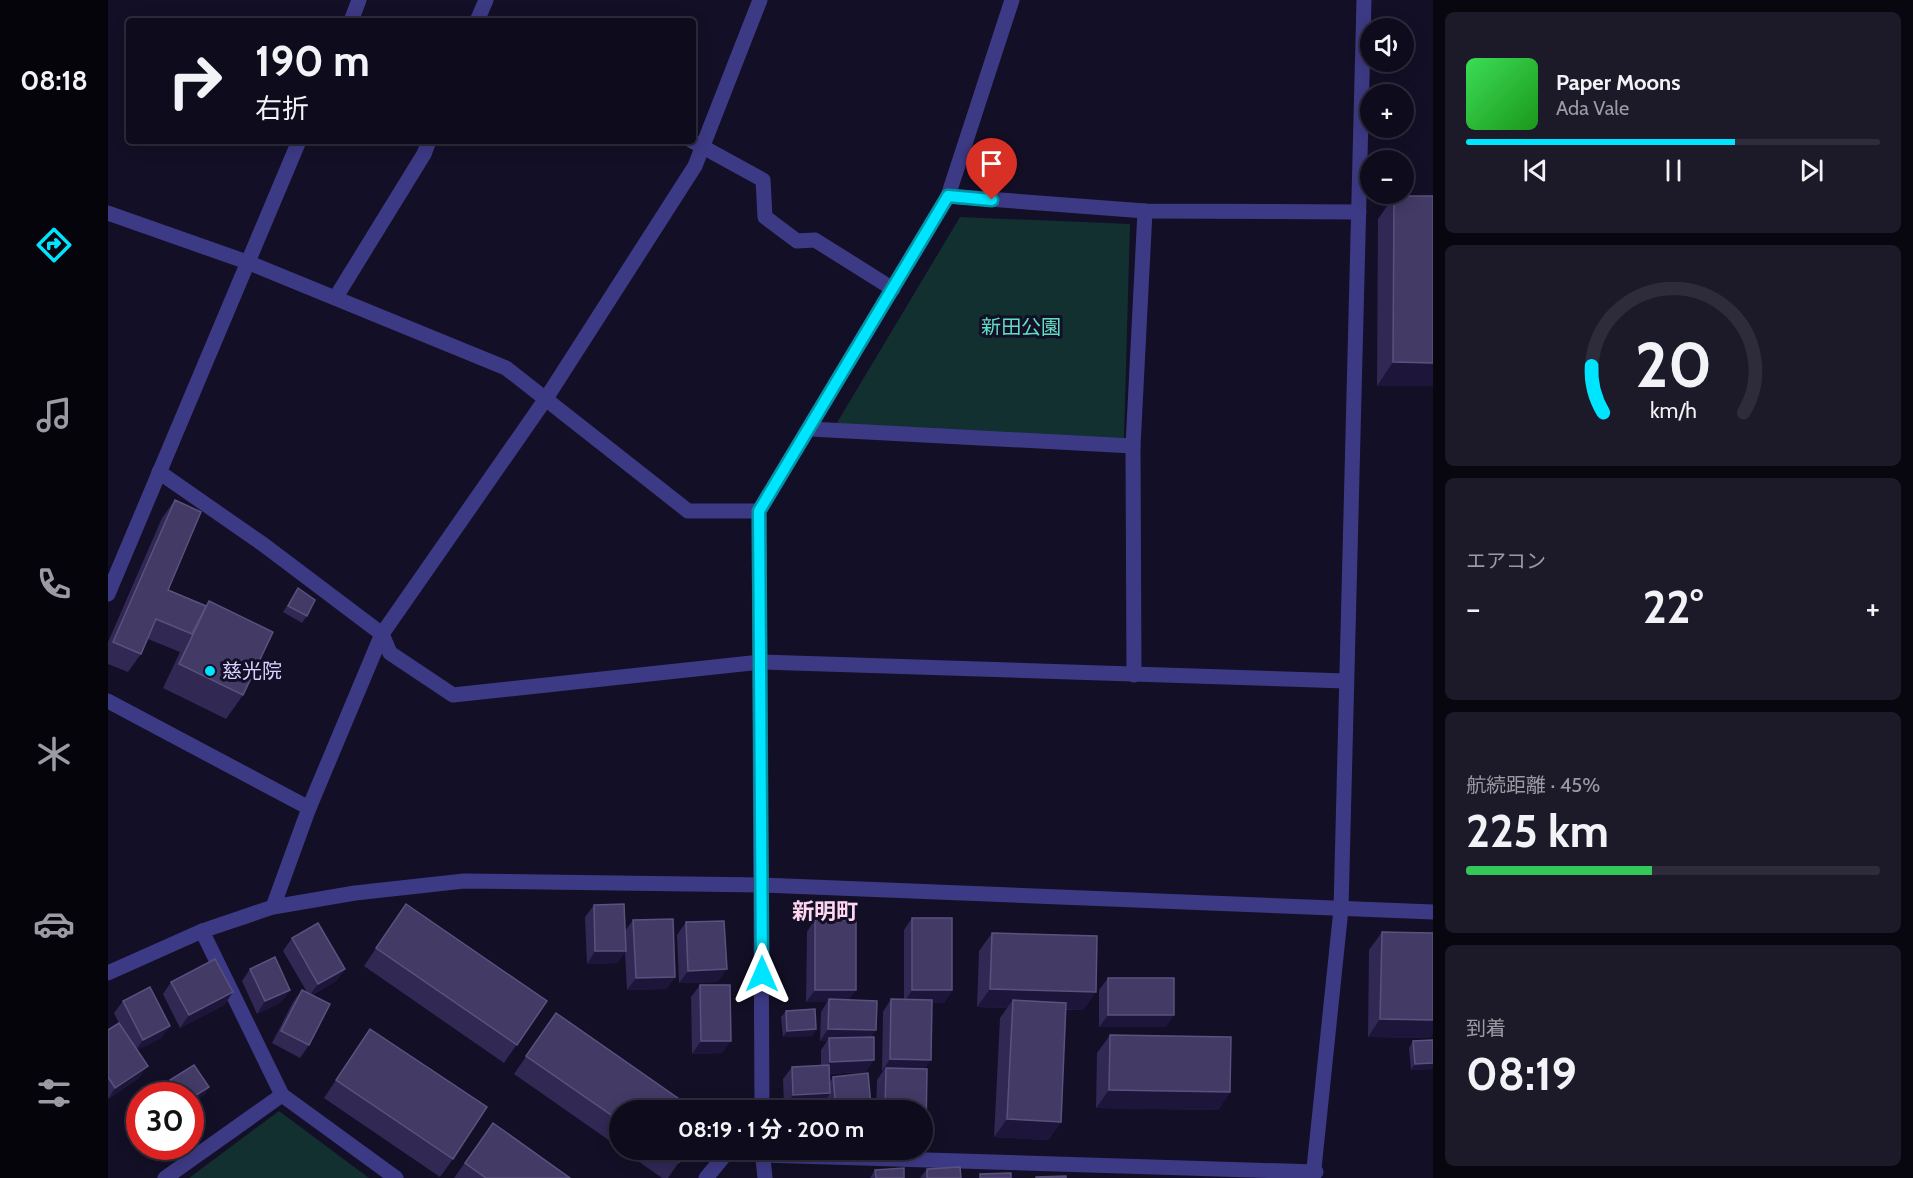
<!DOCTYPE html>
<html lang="ja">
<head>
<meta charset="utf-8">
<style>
	:root { --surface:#0e0b1c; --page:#1c1929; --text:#f1f3f6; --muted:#9b9ba3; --line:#2e2b3b; --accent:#00e5ff }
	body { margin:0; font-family:Cabin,"Noto Sans JP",sans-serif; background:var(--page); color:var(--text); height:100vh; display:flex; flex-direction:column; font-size:22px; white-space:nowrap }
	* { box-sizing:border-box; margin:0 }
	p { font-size:20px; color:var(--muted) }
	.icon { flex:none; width:33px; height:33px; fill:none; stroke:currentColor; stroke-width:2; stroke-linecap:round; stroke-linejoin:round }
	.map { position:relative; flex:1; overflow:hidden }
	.drawer { display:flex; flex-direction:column; gap:12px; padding:12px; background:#08060f; width:480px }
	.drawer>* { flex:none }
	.top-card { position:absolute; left:18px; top:18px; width:570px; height:126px; border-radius:6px; box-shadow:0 3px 15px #0003,0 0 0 2px var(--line); background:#0e0b1c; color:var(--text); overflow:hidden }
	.tools { position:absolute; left:1252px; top:18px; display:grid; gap:12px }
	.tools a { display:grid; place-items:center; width:54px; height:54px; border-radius:50%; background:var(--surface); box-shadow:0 3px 15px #0003,0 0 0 2px var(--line); font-size:30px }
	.speed { position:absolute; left:18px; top:1082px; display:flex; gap:12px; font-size:30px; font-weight:700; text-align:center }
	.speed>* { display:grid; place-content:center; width:78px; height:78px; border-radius:50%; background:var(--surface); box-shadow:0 3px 15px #0003,0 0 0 2px var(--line); line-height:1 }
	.speed .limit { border:9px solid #d22; background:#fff; color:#111 }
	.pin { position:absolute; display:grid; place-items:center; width:51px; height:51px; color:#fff; margin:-62px -26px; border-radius:50% 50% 50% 0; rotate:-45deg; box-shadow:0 0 6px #0007 }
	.pin .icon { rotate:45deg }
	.me { position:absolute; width:66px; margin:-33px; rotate:0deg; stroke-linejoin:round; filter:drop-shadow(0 0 4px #0008) }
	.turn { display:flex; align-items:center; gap:21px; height:126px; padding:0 30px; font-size:27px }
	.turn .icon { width:78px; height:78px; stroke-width:2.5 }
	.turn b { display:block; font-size:42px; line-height:51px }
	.big { font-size:45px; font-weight:700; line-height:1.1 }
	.drawer .card { flex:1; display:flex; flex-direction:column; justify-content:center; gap:9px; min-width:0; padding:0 21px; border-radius:9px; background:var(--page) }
	.drawer .dial { align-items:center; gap:0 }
	.dial svg { height:156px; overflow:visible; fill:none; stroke:var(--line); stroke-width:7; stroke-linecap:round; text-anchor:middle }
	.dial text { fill:var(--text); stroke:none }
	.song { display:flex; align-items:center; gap:18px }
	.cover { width:72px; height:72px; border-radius:9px; background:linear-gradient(135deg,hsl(130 70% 55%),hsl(120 70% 35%)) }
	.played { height:6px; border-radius:3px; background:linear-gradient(90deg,var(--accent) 65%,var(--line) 65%) }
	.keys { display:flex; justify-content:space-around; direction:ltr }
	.heat { display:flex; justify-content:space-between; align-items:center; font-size:33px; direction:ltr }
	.charge { height:9px; border-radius:4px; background:linear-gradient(90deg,#34c759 45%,var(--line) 0) }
	.trip { position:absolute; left:501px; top:1100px; width:324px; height:60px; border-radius:30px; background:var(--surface); box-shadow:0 3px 15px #0003,0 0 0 2px var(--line); font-weight:700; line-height:60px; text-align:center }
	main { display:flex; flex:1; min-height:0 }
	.tab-bar { display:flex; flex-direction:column; width:108px; justify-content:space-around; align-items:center; background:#06040b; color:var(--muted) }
	.tab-bar .icon { width:42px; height:42px }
	.tab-bar .on { color:var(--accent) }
	.tab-bar b { font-size:27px; color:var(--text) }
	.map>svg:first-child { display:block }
</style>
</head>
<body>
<main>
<nav class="tab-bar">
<b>08:18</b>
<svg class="icon on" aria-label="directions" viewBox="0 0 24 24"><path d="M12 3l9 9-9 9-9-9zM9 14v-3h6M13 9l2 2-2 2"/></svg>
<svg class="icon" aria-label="music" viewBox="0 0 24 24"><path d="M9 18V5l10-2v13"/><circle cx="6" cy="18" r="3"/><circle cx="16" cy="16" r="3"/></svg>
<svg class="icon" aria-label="phone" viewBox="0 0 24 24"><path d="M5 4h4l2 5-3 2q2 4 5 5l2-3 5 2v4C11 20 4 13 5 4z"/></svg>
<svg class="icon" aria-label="climate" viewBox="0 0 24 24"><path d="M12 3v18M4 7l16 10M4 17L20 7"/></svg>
<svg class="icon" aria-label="car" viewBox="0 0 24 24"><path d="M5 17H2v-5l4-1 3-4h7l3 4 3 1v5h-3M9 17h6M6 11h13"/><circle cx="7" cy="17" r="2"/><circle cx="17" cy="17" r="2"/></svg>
<svg class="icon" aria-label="filters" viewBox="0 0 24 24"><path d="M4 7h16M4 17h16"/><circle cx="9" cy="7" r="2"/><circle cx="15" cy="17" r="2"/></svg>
</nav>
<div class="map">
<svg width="1325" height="1178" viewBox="0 0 1325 1178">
	<rect width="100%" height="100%" fill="#130f26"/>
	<!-- green -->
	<g fill="#12302f">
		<path d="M852 217 1022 224 1016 439 727 426Z"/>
		<path d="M171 1111 261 1178H81Z"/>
	</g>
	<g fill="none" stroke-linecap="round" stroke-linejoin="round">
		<!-- minor -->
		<g stroke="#3d3a85" stroke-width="15">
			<path d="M243 21 251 0"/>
			<path d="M369 21 378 0"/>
			<path d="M584 141 655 180 657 217 689 241 707 240 785 289"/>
			<path d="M840 196 1037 211 1251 212"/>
			<path d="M0 213 139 262 398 368 580 511H651"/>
			<path d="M228 297 316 154 321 141"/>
			<path d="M702 429 1025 446"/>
			<path d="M51 472 156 545 274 634 282 653 345 695 653 662 1238 681"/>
			<path d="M0 594 191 141"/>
			<path d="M1026 675 1025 446 1037 211"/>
			<path d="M0 701 201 808"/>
			<path d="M165 907 201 808 274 634 439 397 587 166 652 0"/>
			<path d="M94 931 174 1095 288 1178"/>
			<path d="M0 973 94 931 165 907 247 893 356 881 653 885 1325 912"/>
			<path d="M654 1110 651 511 840 196 904 0"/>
			<path d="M654 1149 657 1178"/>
			<path d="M654 1155 1208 1172"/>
			<path d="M57 1178 174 1095"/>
			<path d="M598 1178 622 1149"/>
			<path d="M1205 1178 1233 909 1256 0"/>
		</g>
	</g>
	<!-- wall -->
	<g fill="#312854">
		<path d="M1286 196H1325V386H1269L1270 219Z"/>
		<path d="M67 500 60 590 98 606 101 601 135 695 118 719 55 688 72 652 40 639 33 654 20 672 0 664V642L54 518Z"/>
		<path d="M190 588 199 616 194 623 175 612Z"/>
		<path d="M298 904 439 1001 396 1063 256 966Z"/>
		<path d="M486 905 517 931 525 920 567 977 558 989 519 990 517 952 509 963 479 964 477 917Z"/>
		<path d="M804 918 844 990 836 1003H824L817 1069 814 1110H768L769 1080 775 1071H774L775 1012 783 999H796V930Z"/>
		<path d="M707 919 741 1000 768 1030 763 1037 758 1072 721 1074 722 1082 725 1077 763 1105 760 1110H719L718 1100 714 1106 676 1107 675 1079 684 1067 713 1066V1050L719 1041H712L713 1012 719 1002H698L699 932Z"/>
		<path d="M578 922 610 982 571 983 569 935Z"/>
		<path d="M1274 932 1322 1038 1260 1037 1261 950Z"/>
		<path d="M884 933 988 992 975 1010H958L953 1122 940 1140 886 1137 892 1018 899 1008 869 1007 871 951Z"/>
		<path d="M184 938 237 969 228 981 204 995 201 1045 192 1058 164 1043 185 1002 194 990 199 992 175 951Z"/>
		<path d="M142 969 182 990 173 1002 149 1014 134 981Z"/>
		<path d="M1000 978 1058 1027H991V990Z"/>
		<path d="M63 982 125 992 116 1005 72 1028 55 994Z"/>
		<path d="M592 985 614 1053 584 1054 583 997Z"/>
		<path d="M15 1001 62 1026 53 1038 29 1050 31 1078 0 1099V1030L12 1025 6 1013Z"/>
		<path d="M678 1011 708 1029 704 1036 675 1037 673 1017Z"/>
		<path d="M448 1013 512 1110V1148L406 1074Z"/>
		<path d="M262 1029 345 1159 332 1177 216 1098Z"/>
		<path d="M1002 1035 1122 1092 1110 1110 988 1108 989 1053Z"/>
		<path d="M1325 1040V1069L1303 1070 1301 1048 1305 1041Z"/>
		<path d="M62 1080 101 1087 97 1094 82 1103V1095H64L58 1087Z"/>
		<path d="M385 1123 462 1178H346Z"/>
		<path d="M513 1149H580L560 1178H554Z"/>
		<path d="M819 1169 853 1178H812Z"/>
		<path d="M767 1170 796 1178H762Z"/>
	</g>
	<!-- shaded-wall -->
	<g fill="#1d163a">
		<path d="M1285 362 1325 363V386H1269Z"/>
		<path d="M487 951H518L509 963 479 964Z"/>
		<path d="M237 969 228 981 201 996 210 984Z"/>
		<path d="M619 969 610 982 571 983 580 971Z"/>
		<path d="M567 977 558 989 519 990 528 978Z"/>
		<path d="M882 989 988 992 975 1010 904 1008 905 1000 899 1008 869 1007Z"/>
		<path d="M182 990 173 1002 149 1014 157 1001Z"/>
		<path d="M707 990H748L739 1003 721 999 719 1002H698Z"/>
		<path d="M804 990H844L836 1003H796Z"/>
		<path d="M125 992 116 1005 72 1028 81 1015Z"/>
		<path d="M1000 1015H1066L1058 1027H991Z"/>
		<path d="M1272 1019 1325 1020V1034L1322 1038 1260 1037Z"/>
		<path d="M62 1026 53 1038 26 1052 35 1040Z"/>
		<path d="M708 1029 704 1036 675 1037 679 1031Z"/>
		<path d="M720 1029 768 1030 760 1042 721 1038 719 1041H712Z"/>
		<path d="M593 1041H623L614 1053 584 1054Z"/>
		<path d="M782 1059 823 1060 815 1072 778 1068 775 1071H774Z"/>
		<path d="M766 1060 758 1072 713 1074 722 1062Z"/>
		<path d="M1325 1063V1069L1303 1070 1307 1064Z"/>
		<path d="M40 1066 31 1078 0 1099 7 1088Z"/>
		<path d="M101 1087 97 1094 82 1103V1099Z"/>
		<path d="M1001 1090 1122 1092 1110 1110 988 1108Z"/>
		<path d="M722 1093 714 1106 676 1107 685 1095Z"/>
		<path d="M763 1105 760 1110H728V1109Z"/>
		<path d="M899 1119 953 1122 940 1140 886 1137Z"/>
	</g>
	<!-- building -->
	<g fill="#433a66" stroke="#5a527e" stroke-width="1.5">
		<path d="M1286 196H1325V363L1285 362Z"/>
		<path d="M67 500 93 512 60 590 98 606 84 634 48 619 33 654 5 642Z"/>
		<path d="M190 588 207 600 199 616 180 606Z"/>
		<path d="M101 601 165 632 135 695 71 664Z"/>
		<path d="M298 904 439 1001 409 1045 268 948Z"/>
		<path d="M516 904 518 951H487L486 905Z"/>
		<rect x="804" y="918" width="40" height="72"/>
		<path d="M565 919 567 977 528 978 525 920Z"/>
		<path d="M707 919 748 920V990H707Z"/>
		<path d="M616 921 619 969 580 971 578 922Z"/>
		<path d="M210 923 237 969 210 984 184 938Z"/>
		<path d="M1274 932 1325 933V1020L1272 1019Z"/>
		<path d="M884 933 989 936 988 992 882 989Z"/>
		<path d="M167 957 182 990 157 1001 142 969Z"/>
		<path d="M107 959 125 992 81 1015 63 982Z"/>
		<rect x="1000" y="978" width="66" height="37"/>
		<path d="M592 985H622L623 1041H593Z"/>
		<path d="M42 987 62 1026 35 1040 15 1001Z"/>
		<path d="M194 990 222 1004 201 1045 173 1031Z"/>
		<path d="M721 999 769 1001 768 1030 720 1029Z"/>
		<path d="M783 999 824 1000 823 1060 782 1059Z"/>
		<path d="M905 1000 958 1003 953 1122 899 1119Z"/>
		<path d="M707 1009 708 1029 679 1031 678 1011Z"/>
		<path d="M448 1013 587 1110H512V1121L418 1056Z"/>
		<path d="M11 1023 40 1066 7 1088 0 1077V1030Z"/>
		<path d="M262 1029 379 1107 345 1159 228 1080Z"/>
		<path d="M1002 1035 1123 1037 1122 1092 1001 1090Z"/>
		<path d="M766 1037V1060L722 1062 721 1038Z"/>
		<path d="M1325 1040V1063L1307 1064 1305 1041Z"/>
		<path d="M86 1065 101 1087 82 1099V1095H72L62 1080Z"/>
		<path d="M721 1065 722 1093 685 1095 684 1067Z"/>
		<path d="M778 1068 819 1069 818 1132H814V1110H777Z"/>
		<path d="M760 1073 763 1105 728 1109 725 1077Z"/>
		<path d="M385 1123 462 1178H378L357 1163Z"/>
		<path d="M551 1149H580L571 1162Z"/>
		<path d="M852 1167 853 1178H819V1169Z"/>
		<path d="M796 1168V1178H768L767 1170Z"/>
		<path d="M903 1173V1178H872V1174Z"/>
		<path d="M958 1176V1178H928V1177Z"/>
	</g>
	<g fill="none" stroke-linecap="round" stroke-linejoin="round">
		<defs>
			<path id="route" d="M654 974 651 511 840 196 884 200"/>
		</defs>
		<!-- route casing -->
		<use href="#route" stroke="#0095a6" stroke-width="15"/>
		<!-- route -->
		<use href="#route" stroke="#00e5ff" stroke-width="10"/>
	</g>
	<!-- markers -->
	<circle fill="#00e5ff" stroke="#130f26" stroke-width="2" cx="102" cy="671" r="6"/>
	<g text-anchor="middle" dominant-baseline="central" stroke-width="6" stroke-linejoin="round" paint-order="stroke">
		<!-- park labels -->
		<g font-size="20" fill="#5fe0c0" stroke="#130f26">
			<text x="913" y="327">新田公園</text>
		</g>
		<!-- poi labels -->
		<g font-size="20" fill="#d9d4ff" stroke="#130f26" text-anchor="start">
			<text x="114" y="671">慈光院</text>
		</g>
		<!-- quarter labels -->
		<g font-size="22" font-weight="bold" fill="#ffd6f0" stroke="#130f26">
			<text x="717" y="911">新明町</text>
		</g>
	</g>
</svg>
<div class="tools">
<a><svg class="icon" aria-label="sound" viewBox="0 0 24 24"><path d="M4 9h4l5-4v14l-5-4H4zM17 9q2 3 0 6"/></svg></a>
<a>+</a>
<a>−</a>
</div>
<div class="speed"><div class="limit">30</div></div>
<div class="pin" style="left:884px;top:200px;background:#d93025"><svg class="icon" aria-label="arrive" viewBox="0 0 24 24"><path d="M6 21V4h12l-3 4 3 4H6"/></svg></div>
<svg class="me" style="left:654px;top:974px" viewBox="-20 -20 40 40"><path d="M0-17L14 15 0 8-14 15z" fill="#00e5ff" stroke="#fff" stroke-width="4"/></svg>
<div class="trip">08:19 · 1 分 · 200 m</div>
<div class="top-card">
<div class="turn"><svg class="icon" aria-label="right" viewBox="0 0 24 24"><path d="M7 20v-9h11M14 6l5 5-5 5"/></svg><div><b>190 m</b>右折</div></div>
</div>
</div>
<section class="drawer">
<div class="card">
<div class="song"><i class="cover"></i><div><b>Paper Moons</b><p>Ada Vale</p></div></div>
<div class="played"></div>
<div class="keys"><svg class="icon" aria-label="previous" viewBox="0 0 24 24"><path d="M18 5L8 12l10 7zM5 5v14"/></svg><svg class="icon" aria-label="pause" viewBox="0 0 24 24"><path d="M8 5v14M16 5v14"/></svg><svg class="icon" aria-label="next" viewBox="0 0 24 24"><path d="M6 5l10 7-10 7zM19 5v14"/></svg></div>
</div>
<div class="card dial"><svg viewBox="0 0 100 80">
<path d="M14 69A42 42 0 1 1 86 69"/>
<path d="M14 69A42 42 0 0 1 8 45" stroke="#00e5ff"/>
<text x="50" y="56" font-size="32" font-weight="700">20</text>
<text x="50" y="72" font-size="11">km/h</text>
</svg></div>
<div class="card"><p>エアコン</p>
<div class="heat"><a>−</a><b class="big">22°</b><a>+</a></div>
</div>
<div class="card"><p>航続距離 · 45%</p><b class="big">225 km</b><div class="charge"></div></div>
<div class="card"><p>到着</p><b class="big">08:19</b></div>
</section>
</main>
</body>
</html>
